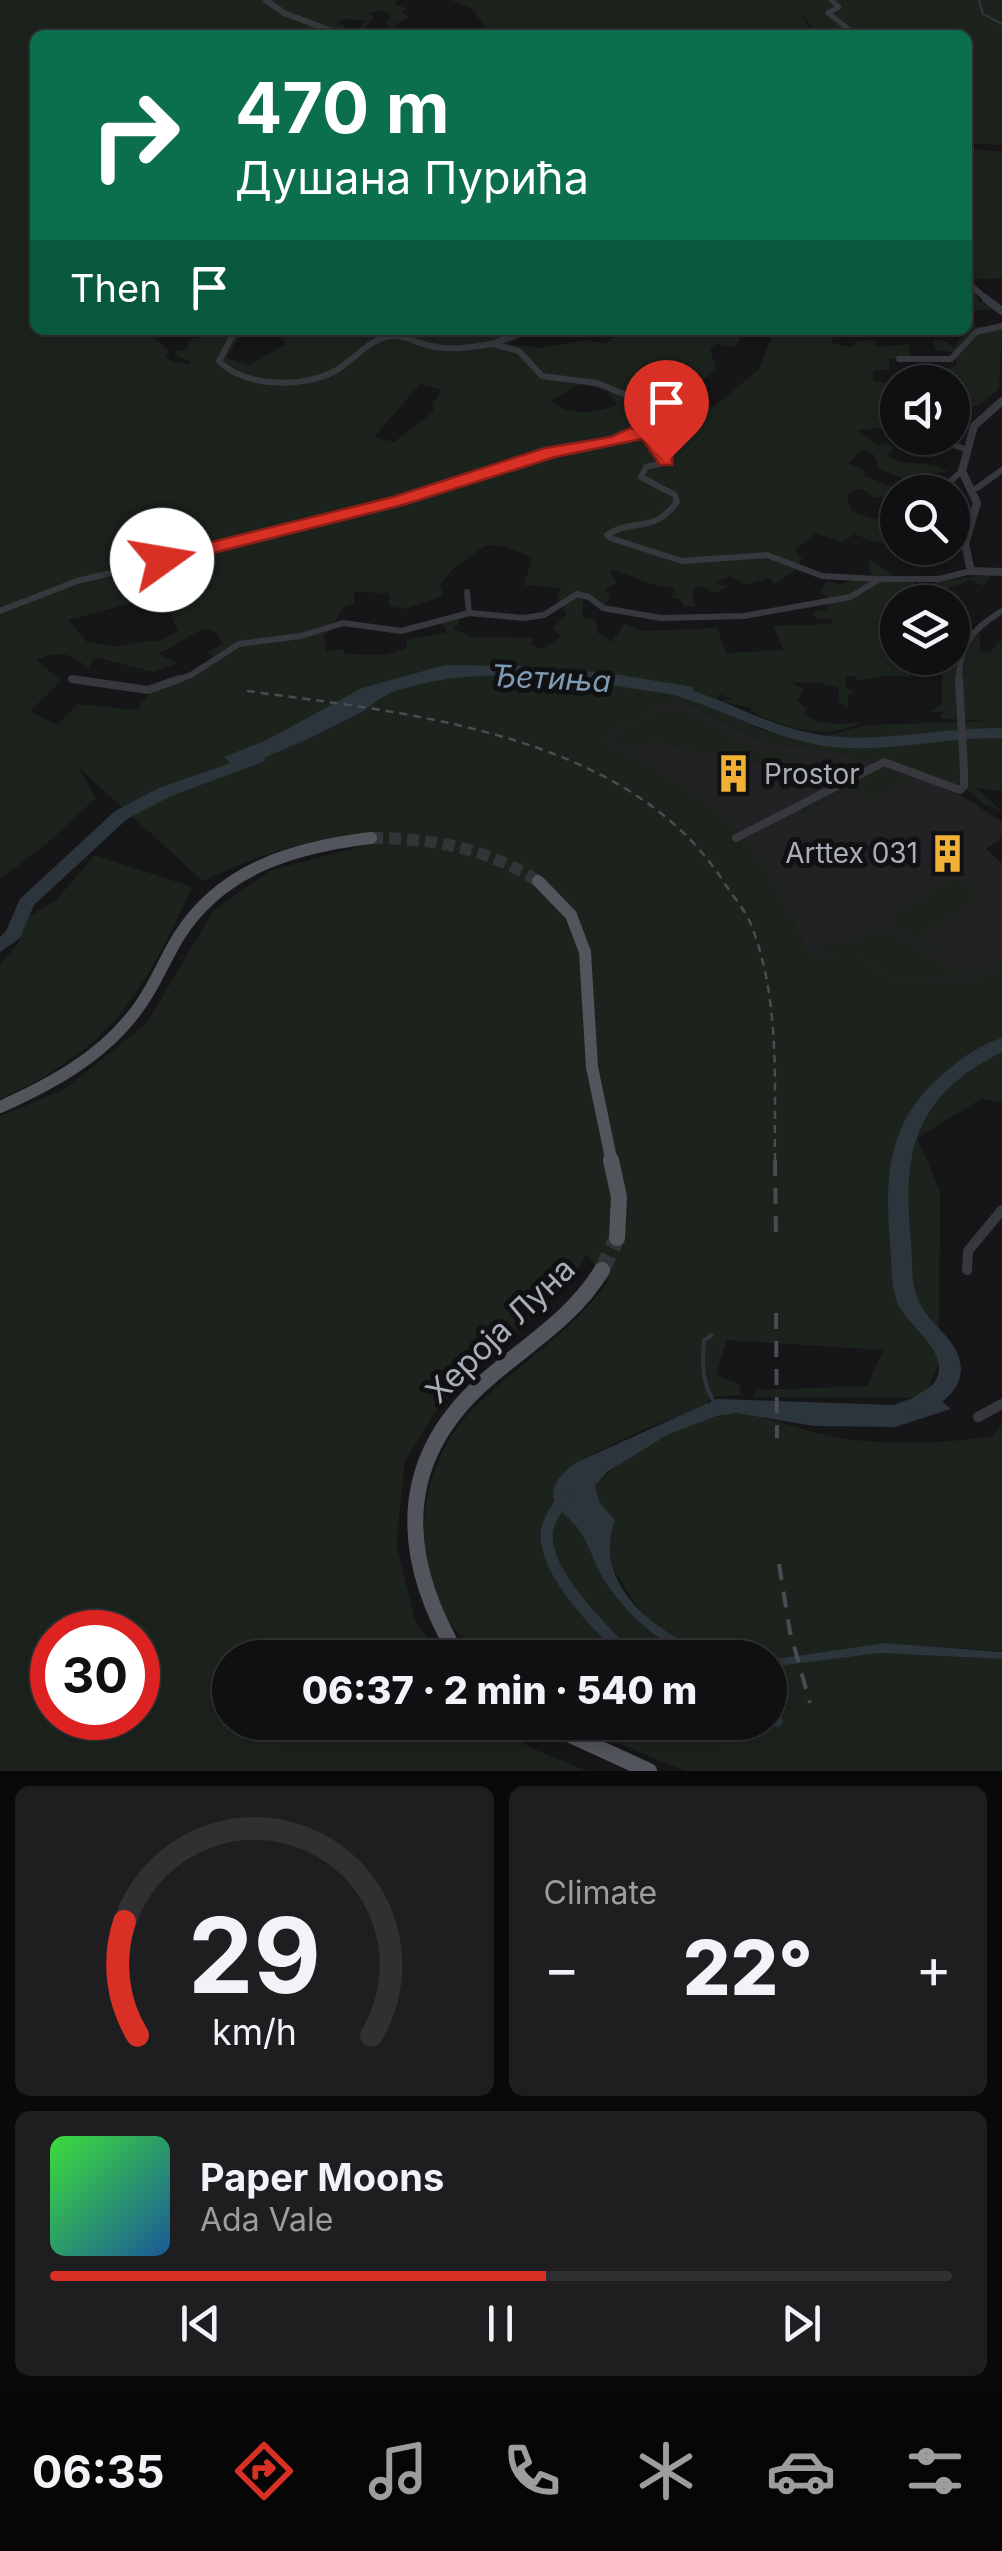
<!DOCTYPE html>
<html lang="en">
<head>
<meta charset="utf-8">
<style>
	:root { --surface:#101012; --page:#1e1e20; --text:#f1f3f6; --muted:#9c9d9f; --line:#303032; --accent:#d93025 }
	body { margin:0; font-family:Inter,sans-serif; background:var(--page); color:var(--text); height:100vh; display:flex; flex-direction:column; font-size:38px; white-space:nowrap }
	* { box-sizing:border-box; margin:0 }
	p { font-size:32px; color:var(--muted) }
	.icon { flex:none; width:55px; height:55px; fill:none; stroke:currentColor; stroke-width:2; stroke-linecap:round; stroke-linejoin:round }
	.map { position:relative; height:1771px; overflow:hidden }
	.details { display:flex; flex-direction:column; gap:15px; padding:15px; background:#09090a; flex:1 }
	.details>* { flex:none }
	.top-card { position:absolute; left:30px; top:30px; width:942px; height:305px; border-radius:15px; box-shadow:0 5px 15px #0003,0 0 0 2px var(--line); background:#0b6e4f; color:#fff; overflow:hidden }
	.controls { position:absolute; left:880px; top:365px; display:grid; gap:20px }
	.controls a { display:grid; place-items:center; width:90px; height:90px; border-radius:50%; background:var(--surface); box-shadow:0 5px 15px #0003,0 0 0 2px var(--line); font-size:50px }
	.speed { position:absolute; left:30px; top:1610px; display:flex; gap:20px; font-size:50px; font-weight:700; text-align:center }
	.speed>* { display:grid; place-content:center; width:130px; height:130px; border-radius:50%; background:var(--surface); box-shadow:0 5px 15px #0003,0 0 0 2px var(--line); line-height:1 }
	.speed .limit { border:15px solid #d22; background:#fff; color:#111 }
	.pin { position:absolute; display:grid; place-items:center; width:85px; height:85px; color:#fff; margin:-102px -42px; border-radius:50% 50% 50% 0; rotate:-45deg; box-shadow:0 0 10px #0007 }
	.pin .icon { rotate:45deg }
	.me { position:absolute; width:110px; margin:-55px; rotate:77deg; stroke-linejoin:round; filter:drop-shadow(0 0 8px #0008) }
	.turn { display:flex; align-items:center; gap:35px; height:210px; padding:0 40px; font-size:45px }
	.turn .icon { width:130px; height:130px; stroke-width:2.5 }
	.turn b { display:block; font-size:70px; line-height:85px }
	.then { display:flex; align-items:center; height:95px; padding:0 40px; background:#0003; gap:20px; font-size:38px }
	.big { font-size:75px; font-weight:800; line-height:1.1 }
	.details .tile { flex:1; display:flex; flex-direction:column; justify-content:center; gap:15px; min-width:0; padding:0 35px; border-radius:15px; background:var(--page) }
	.details .dial { align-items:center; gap:0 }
	.dial svg { height:260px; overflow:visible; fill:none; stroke:var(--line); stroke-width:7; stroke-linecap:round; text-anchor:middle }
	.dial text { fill:var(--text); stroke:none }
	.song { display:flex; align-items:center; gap:30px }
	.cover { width:120px; height:120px; border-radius:15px; background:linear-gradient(135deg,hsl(120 70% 55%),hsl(210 70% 35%)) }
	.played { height:10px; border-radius:5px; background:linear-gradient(90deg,var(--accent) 55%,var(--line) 55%) }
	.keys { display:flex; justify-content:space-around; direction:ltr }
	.heat { display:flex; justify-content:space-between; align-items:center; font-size:55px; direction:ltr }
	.details .tiles { flex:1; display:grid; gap:15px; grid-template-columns:1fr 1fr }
	.tile:last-child { grid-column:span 2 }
	.trip { position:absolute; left:212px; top:1640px; width:575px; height:100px; border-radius:50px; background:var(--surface); box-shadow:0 5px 15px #0003,0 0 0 2px var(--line); font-weight:800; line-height:100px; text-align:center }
	.tab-bar { display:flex; height:160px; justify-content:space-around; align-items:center; background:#060607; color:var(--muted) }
	.tab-bar .icon { width:70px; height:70px }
	.tab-bar .selected { color:var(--accent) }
	.tab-bar b { font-size:45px; color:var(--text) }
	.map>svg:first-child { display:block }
</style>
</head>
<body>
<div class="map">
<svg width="1002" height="1771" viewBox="0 0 1002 1771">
	<rect width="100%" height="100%" fill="#161618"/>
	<!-- built -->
	<path fill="#222225" d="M665 703 689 706 766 743 827 751 896 768 964 797 1002 822V838L986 849 1002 863V970L974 982 902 985 845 954 822 960 811 956 743 835 605 743 614 728Z"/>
	<!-- green -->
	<g fill="#1c231d" fill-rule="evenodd">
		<path d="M0 0H396V5L406 8 402 12 410 17 391 27 384 22 392 16 384 11 369 12V15L374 16 365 28 380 31 360 29 365 20 343 19 337 24 346 25 339 31 350 35H35V330H165L155 338 170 352 166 356 171 362 189 364 192 362 175 355 177 350 184 351 193 339 233 330H539L508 344 540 348 587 340 606 344 620 330H721L743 334 734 348 717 344 710 349 716 369 701 382 702 386 685 398 712 408 759 369 775 330 833 333 832 343 852 347 856 341 872 340 878 347 909 344V356L889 359V373L886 369 873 371V380L897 387 898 437 877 428 857 430 879 446 885 442 895 448 887 455C904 470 928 456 948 472L923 474 922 485 906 491 901 486 906 480 880 469 873 454 862 450 848 463 865 471 864 476 899 489 885 497 874 498 863 489H855L847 496 852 512 897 525V540C884 548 869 540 855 534L842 542 816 533 795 550 802 559 794 571 775 584 769 578 746 585 731 576 714 583 728 586 714 593 704 587 694 588 692 600 697 606H684L680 599 671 598 676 588 657 586 613 570 610 573 617 583 605 589 610 598 605 605 583 599 582 617 596 620 597 632 612 642 624 624 642 631 717 628 726 653 783 650 774 626 831 624 833 618 816 619 813 612 826 610 830 599 821 593 827 581 839 584 871 576 868 558 892 574 894 581H914L916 589 937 582 991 574 984 586 971 580 946 589 943 597 947 602H898V658H952L953 626 965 628 963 638 966 647 974 632 980 634V652L989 653 1002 639V791L976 788 1002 811 983 804 963 786 959 789 883 760 870 762 827 751 766 743 689 706 665 703 614 728 606 742C654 764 704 796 741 834 761 855 799 927 811 956L823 960 842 954 822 956 824 948 810 940 842 944 880 927C934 945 940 992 1002 959V966L973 979 903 983 845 953 902 985 974 982 1002 970V1102L981 1099 917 1138 940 1191 939 1364 924 1398 753 1397 758 1390 867 1386 883 1350 727 1340 716 1375 739 1384 741 1395 711 1397 705 1406 642 1430 575 1463 553 1492C556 1509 569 1516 579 1530 589 1544 594 1564 604 1578 625 1610 664 1645 700 1657H478C467 1642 449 1626 441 1608 410 1541 422 1460 474 1408 519 1363 571 1334 608 1281L586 1254 576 1274 437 1409 405 1461 396 1545 415 1621 442 1657 230 1658V1722L502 1723 531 1748 587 1771H0V1116L65 1089 147 1023 213 911 269 871 370 844 374 833C314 836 257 855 203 881L78 767 96 798 44 846 0 879ZM242 332 279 333 285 344 250 365 226 358ZM420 384 442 390 432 404 434 411 394 442 374 437ZM579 384 607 390 617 405C591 414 573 417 550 401ZM486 545 506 547 532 557 524 585 560 588 557 602 567 614 553 628 561 637 542 649 530 644 534 638 471 637 454 629 460 619 442 622 447 632 407 640V648L385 655 345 654 343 649 327 652 324 638 344 607 354 604V592L389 593V606L404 609 443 596 440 584 452 570ZM155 597 163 610 169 612 178 631 159 642C142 638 130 646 114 646 105 646 98 642 88 643L68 620ZM204 628 215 632 223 643 206 653 219 659 150 693 136 710 78 704 57 725 30 711 61 681 37 660C58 650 70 652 88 668L95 657 154 672 177 663 159 654ZM910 672 942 674V704L930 712H943L940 717 947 719 993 721 867 725 820 737 763 731 713 705 720 694 731 699 720 701 752 708 750 711C785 727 825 742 862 722 841 724 819 727 803 713L807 709 797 700 804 690 791 682 820 683 839 688V702L849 707 848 695 855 693 846 688V677L855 676 859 681C875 677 896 674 911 678ZM52 1632H138V1718H52Z"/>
		<path d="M451 0H1002V145L968 143 969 148 1002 152V278L974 279 978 300 993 309 969 311 975 326 1002 328 999 389 977 406H953L952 382H910L957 365 955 353 935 350 933 341 941 339 954 347 964 334 952 335 947 330H968V35H820L796 9 815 35H503L483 25 474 10Z"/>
		<path d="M679 709 697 715 759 750 803 756 754 764 651 742 642 751 611 742C621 722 657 707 679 709Z"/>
		<path d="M880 768 913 779 912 787 899 782 888 789 892 792 875 802 851 788 802 815 797 812Z"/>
		<path d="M95 855 192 887C144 993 110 1050 0 1099V966L18 943 29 917 56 900Z"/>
		<path d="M951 879H960L985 895 925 934 944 947 941 950 930 949 891 925 890 916Z"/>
		<path d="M736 1413C770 1417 802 1431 836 1437 885 1446 943 1444 993 1436L1002 1423V1651L885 1643 782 1660 728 1657 686 1646 645 1618 614 1570 607 1538 615 1520 600 1503 595 1487C627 1449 687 1420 736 1413Z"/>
		<path d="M880 1653 1002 1659V1771H685L570 1723 770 1722V1667Z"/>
	</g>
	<!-- water -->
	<g fill="#2c353c">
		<path d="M445 665 522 666 608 673 693 687 692 697C593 684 492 659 395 691 381 696 369 708 356 715 317 735 277 754 236 768L224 757 267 740 362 688Z"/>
		<path d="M930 1392 951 1409 895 1427 814 1426 736 1413 717 1416 667 1435 607 1472 595 1486 600 1503 615 1520C589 1590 668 1644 727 1657 672 1658 632 1623 603 1578 594 1563 589 1544 579 1530 572 1520 552 1505 553 1493 554 1480 566 1471 575 1463L717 1399 893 1405Z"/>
		<path d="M885 1643 1002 1652V1659L880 1653 770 1667V1660Z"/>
	</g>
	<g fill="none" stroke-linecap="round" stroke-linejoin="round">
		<!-- stream-far1 -->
		<path stroke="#2c353c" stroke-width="2.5" d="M979 0 983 14 1002 24"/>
		<!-- stream -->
		<path stroke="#2c353c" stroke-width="4" d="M712 1335 704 1340C702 1362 702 1385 715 1403"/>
		<!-- canal -->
		<g stroke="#2c353c" stroke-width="12">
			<path d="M566 1496C558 1506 550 1517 547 1530 541 1571 604 1633 633 1658"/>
			<path d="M770 1717 777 1721"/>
		</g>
		<!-- river -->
		<g fill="#2c353c" fill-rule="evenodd">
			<path d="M668 684C719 695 764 725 815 734 877 745 940 727 1002 728V738C945 737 888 753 832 747 772 740 720 706 662 692L660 689 662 686Z"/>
			<path d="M257 754 263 756 265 759 263 762 171 796 127 819 34 905 20 938 0 952V937L6 931 20 899 115 811 159 788Z"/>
			<path d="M1002 1038V1052C914 1096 902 1151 911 1243 913 1263 910 1286 920 1304 931 1326 960 1341 961 1368 961 1393 937 1408 916 1415L908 1412 905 1406C914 1391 939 1391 939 1368 939 1344 908 1325 898 1304 890 1285 892 1263 890 1242 884 1170 889 1117 949 1069 964 1056 982 1044 1002 1038Z"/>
		</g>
		<!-- primary-tunnel-far1 -->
		<path stroke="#333438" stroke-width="12" stroke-dasharray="12 6" stroke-linecap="butt" d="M371 838C432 838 486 848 538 881"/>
		<!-- primary-tunnel -->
		<path stroke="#333438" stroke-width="16" stroke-dasharray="16 8" stroke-linecap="butt" d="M602 1270 617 1238"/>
		<!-- minor-far3 -->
		<path stroke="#37383d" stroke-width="5" d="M831 0 839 7 828 13 856 35"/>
		<!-- minor-far2 -->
		<g stroke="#37383d" stroke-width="6">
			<path d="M529 330 492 344 519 351 542 376 597 383 626 395 646 432 667 458 663 463 646 467 641 477 675 495 677 502C652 535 635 517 607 535L610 538 682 561 767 555 822 576 877 579"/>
			<path d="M234 333 219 361C245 388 304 388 335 371 353 361 366 342 386 337 402 333 416 343 431 346 450 351 472 347 492 344"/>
			<path d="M899 359H951L976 332 1002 326"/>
			<path d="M933 438 965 449"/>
			<path d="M977 488 1002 470"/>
			<path d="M938 492 962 471"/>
			<path d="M887 514 898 511"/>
			<path d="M467 592 469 613"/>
			<path d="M0 611 77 581 281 533 454 485 552 452 616 442 630 433 647 435"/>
			<path d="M71 679 89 682"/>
			<path d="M172 682 191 675 239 644 301 636 343 623 401 631 469 613 523 618 544 615 577 594 589 597 603 608 661 618 744 616 850 597 880 579H939L971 571"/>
			<path d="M959 682C959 644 971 630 1002 611"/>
		</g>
		<!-- minor-far1 -->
		<g stroke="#37383d" stroke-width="8">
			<path d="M72 679 148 690 179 679"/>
			<path d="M736 838 884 762 960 790 964 786V771L959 679"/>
		</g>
		<!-- minor -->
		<g stroke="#37383d" stroke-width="10">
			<path d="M967 1270 968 1251 1002 1210"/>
			<path d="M978 1417 1002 1404"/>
		</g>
		<!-- tertiary-far1 -->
		<g stroke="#37383d" stroke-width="6">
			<path d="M266 0 284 13 342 35"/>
			<path d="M968 283 989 301"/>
		</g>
		<!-- tertiary -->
		<g stroke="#37383d" stroke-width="8">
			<path d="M986 299 1002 311"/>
			<path d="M245 330H285"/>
			<path d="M1002 401 974 426 962 471 977 503 965 544 971 571 1002 572"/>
		</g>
		<!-- primary-far1 -->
		<g stroke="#53555c" stroke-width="12">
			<path d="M538 881 571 915 585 952 592 1067 612 1163"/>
			<path d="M0 1107C49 1085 98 1059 132 1016 152 992 163 962 179 936 222 868 295 847 371 838"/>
		</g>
		<!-- primary -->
		<g stroke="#53555c" stroke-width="16">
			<path d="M611 1160 619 1197 617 1238"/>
			<path d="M459 1658C398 1556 394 1457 491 1376 531 1342 574 1316 602 1270"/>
			<path d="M542 1722 649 1771"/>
		</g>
		<!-- rail-far1 -->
		<path stroke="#4a4c52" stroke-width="2.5" stroke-dasharray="8 6" stroke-linecap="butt" d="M247 691C408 713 630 733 725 884 733 896 744 909 750 922 781 999 774 1082 775 1163"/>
		<!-- rail -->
		<g stroke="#4a4c52" stroke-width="4" stroke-dasharray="16 12" stroke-linecap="butt">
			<path d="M775 1160 776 1241"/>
			<path d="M776 1313 777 1438"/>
			<path d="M779 1564 790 1632 810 1703"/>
		</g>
	</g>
	<!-- route -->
	<path fill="#d93025" stroke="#8d1f18" stroke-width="2.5" d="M630 428 654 431 673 453 672 465H660L642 439 555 457 406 504 162 566 152 560 155 556 393 497 545 448 611 437Z"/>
	<!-- icons -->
	<defs>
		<symbol id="building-bare" viewBox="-9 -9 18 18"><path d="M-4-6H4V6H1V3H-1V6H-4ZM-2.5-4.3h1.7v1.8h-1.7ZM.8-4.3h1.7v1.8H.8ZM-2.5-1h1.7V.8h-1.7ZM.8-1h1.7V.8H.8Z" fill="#f2b134" stroke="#111113" stroke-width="2.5" paint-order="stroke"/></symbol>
	</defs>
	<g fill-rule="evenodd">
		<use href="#building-bare" x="706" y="746" width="55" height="55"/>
		<use href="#building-bare" x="920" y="826" width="55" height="55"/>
	</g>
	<g text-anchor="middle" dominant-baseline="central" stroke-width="10" stroke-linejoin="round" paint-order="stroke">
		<!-- poi labels -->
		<g font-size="28" fill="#a8adb8" stroke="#111113" text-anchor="start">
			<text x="764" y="774">Prostor</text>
			<text x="918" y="853" text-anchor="end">Arttex 031</text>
		</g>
		<!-- water labels -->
		<g font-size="30" font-style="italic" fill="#7f9bb3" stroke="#111113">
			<text transform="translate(551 678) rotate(3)">Ђетиња</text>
		</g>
		<!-- near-street labels -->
		<g font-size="32" fill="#a8adb8" stroke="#111113">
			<text transform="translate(500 1330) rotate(-44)">Хероја Луна</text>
		</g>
	</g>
</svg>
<div class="controls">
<a><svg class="icon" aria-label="sound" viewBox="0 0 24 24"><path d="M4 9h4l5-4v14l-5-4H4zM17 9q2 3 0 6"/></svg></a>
<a><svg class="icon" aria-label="search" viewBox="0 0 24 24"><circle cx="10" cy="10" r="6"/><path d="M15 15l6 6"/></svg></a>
<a><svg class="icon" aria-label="layers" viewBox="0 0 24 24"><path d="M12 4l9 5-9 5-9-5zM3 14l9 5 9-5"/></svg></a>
</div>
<div class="speed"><div class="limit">30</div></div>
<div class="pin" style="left:666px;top:462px;background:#d93025"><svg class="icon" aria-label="arrive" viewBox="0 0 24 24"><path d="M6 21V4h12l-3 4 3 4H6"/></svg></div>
<svg class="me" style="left:162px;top:560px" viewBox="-20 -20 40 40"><circle r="19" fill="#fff"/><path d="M0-13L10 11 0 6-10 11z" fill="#d93025"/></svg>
<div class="trip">06:37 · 2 min · 540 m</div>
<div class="top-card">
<div class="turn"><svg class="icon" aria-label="right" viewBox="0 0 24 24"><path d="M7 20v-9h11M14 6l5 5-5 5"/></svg><div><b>470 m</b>Душана Пурића</div></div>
<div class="then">Then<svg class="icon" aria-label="arrive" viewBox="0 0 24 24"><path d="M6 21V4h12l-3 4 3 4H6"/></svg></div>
</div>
</div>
<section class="details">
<div class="tiles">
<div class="tile dial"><svg viewBox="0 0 100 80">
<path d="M14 69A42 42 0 1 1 86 69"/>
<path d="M14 69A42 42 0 0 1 10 34" stroke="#d93025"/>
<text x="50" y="56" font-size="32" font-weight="700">29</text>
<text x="50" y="72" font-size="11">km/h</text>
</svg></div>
<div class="tile"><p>Climate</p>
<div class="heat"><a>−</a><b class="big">22°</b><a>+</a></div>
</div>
<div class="tile">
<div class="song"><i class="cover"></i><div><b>Paper Moons</b><p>Ada Vale</p></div></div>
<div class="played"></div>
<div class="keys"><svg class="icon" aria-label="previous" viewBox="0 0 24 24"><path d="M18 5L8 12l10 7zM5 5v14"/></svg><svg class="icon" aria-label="pause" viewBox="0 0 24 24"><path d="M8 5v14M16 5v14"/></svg><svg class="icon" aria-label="next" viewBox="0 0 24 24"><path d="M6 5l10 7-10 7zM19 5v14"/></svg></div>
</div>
</div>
</section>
<nav class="tab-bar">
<b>06:35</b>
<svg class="icon selected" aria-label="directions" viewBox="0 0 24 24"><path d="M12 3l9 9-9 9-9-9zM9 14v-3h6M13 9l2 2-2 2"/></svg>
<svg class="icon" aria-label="music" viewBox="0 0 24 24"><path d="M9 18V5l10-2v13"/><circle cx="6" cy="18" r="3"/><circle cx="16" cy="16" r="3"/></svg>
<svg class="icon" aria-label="phone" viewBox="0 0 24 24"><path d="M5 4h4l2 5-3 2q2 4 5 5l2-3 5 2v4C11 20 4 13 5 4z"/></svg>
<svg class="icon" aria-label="climate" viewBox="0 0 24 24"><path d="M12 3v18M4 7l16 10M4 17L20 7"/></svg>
<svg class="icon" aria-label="car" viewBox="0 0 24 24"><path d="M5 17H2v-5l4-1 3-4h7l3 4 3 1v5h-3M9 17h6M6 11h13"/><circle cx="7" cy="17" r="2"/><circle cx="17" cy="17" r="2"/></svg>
<svg class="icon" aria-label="filters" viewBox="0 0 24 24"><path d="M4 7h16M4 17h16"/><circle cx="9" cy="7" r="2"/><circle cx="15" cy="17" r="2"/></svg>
</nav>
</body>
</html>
